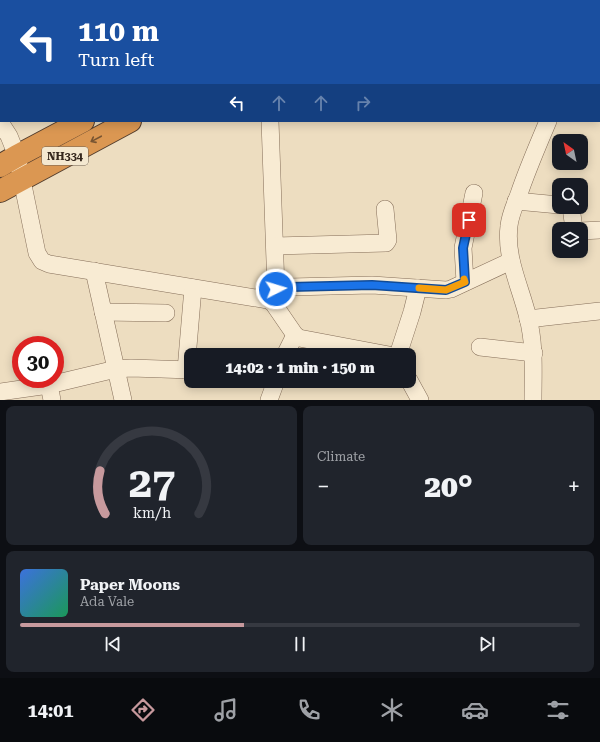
<!DOCTYPE html>
<html lang="en">
<head>
<meta charset="utf-8">
<style>
	:root { --surface:#171b24; --page:#20242c; --text:#f1f3f6; --muted:#9ea1a6; --line:#363941; --accent:#c7999d }
	body { margin:0; font-family:"Roboto Serif",serif; background:var(--page); color:var(--text); height:100vh; display:flex; flex-direction:column; font-size:15px; white-space:nowrap }
	* { box-sizing:border-box; margin:0 }
	p { font-size:13px; color:var(--muted) }
	.icon { flex:none; width:22px; height:22px; fill:none; stroke:currentColor; stroke-width:2; stroke-linecap:round; stroke-linejoin:round }
	.map { position:relative; height:400px; overflow:hidden }
	.side { display:flex; flex-direction:column; gap:6px; padding:6px; background:#0d0f14; flex:1 }
	.side>* { flex:none }
	.banner { position:absolute; left:0px; top:0px; width:600px; height:122px; box-shadow:0 2px 10px #0003; background:#1a4fa0; color:#fff; overflow:hidden }
	.needle { width:26px; rotate:327deg }
	.tools { position:absolute; left:552px; top:134px; display:grid; gap:8px }
	.tools a { display:grid; place-items:center; width:36px; height:36px; border-radius:8px; background:var(--surface); box-shadow:0 2px 10px #0003; font-size:20px }
	.speed { position:absolute; left:12px; top:336px; display:flex; gap:8px; font-size:20px; font-weight:700; text-align:center }
	.speed>* { display:grid; place-content:center; width:52px; height:52px; border-radius:50%; background:var(--surface); box-shadow:0 2px 10px #0003; line-height:1 }
	.speed .limit { border:6px solid #d22; background:#fff; color:#111 }
	.pin { position:absolute; display:grid; place-items:center; width:34px; height:34px; color:#fff; margin:-17px; border-radius:8px; box-shadow:0 2px 6px #0006 }
	.me { position:absolute; width:44px; margin:-22px; rotate:85deg; stroke-linejoin:round; filter:drop-shadow(0 0 3px #0008) }
	.turn { display:flex; align-items:center; gap:14px; height:84px; padding:0 12px; font-size:18px }
	.turn .icon { width:52px; height:52px; stroke-width:2.5 }
	.turn b { display:block; font-size:28px; line-height:34px }
	.lanes { display:flex; align-items:center; height:38px; padding:0 12px; background:#0003; justify-content:center; gap:20px; direction:ltr }
	.lanes .off { opacity:.35 }
	.big { font-size:30px; font-weight:800; line-height:1.1 }
	.side .card { flex:1; display:flex; flex-direction:column; justify-content:center; gap:6px; min-width:0; padding:0 14px; border-radius:8px; background:var(--page) }
	.side .dial { align-items:center; gap:0 }
	.dial svg { height:104px; overflow:visible; fill:none; stroke:var(--line); stroke-width:7; stroke-linecap:round; text-anchor:middle }
	.dial text { fill:var(--text); stroke:none }
	.song { display:flex; align-items:center; gap:12px }
	.cover { width:48px; height:48px; border-radius:6px; background:linear-gradient(135deg,hsl(220 70% 55%),hsl(150 70% 35%)) }
	.played { height:4px; border-radius:2px; background:linear-gradient(90deg,var(--accent) 40%,var(--line) 40%) }
	.keys { display:flex; justify-content:space-around; direction:ltr }
	.heat { display:flex; justify-content:space-between; align-items:center; font-size:22px; direction:ltr }
	.side .tiles { flex:1; display:grid; gap:6px; grid-template-columns:1fr 1fr }
	.card:last-child { grid-column:span 2 }
	.trip { position:absolute; left:184px; top:348px; width:232px; height:40px; border-radius:8px; background:var(--surface); box-shadow:0 2px 10px #0003; font-weight:800; line-height:40px; text-align:center }
	.tab-bar { display:flex; height:64px; justify-content:space-around; align-items:center; background:#090b0e; color:var(--muted) }
	.tab-bar .icon { width:28px; height:28px }
	.tab-bar .current { color:var(--accent) }
	.tab-bar b { font-size:18px; color:var(--text) }
	.map>svg:first-child { display:block }
</style>
</head>
<body>
<div class="map">
<svg width="600" height="400" viewBox="0 0 600 400">
	<rect width="100%" height="100%" fill="#edddc0"/>
	<g fill="none" stroke-linecap="round" stroke-linejoin="round">
		<defs>
			<g id="minor">
				<path d="M233 1V0"/>
				<path d="M599 58 600 57"/>
				<path d="M270 121 276 289 275 299"/>
				<path d="M0 122 9 136 17 156 37 253 42 261 49 264 268 300 273 303 295 335 299 338 389 355"/>
				<path d="M516 201 559 205"/>
				<path d="M571 207 574 229"/>
				<path d="M581 231 600 230"/>
				<path d="M275 246 386 243 388 240 385 209"/>
				<path d="M94 271 123 400"/>
				<path d="M465 282 463 248 474 193"/>
				<path d="M276 289 290 287 372 285 446 290 451 289 511 261"/>
				<path d="M103 312 166 313"/>
				<path d="M528 319 600 311"/>
				<path d="M480 347 534 353"/>
				<path d="M285 355 295 335"/>
				<path d="M398 355 412 312 418 288"/>
				<path d="M186 370 193 288"/>
				<path d="M409 380 420 400"/>
				<path d="M49 385 52 400"/>
				<path d="M0 392 49 385 116 369 131 368 191 370"/>
				<path d="M269 400 276 381"/>
				<path d="M533 400C533 372 535 345 528 318 521 288 505 258 509 226 510 215 515 205 519 194 527 170 538 145 548 121"/>
			</g>
			<g id="highway">
				<path d="M304 1 306 0"/>
				<path d="M351 1 353 0"/>
				<path d="M0 166 17 156 83 121"/>
				<path d="M0 191 130 121"/>
			</g>
		</defs>
		<!-- minor casing -->
		<use href="#minor" stroke="#856e59" stroke-width="18"/>
		<!-- highway casing -->
		<use href="#highway" stroke="#533d2d" stroke-width="24"/>
		<!-- minor -->
		<use href="#minor" stroke="#f8ebd3" stroke-width="17"/>
		<!-- highway -->
		<use href="#highway" stroke="#db9752" stroke-width="22"/>
	</g>
	<!-- one-way arrows -->
	<defs><path id="oneway-shaft" d="M-6 0H5M1.5-3L5.5 0L1.5 3" fill="none" stroke-width="1.6" stroke-linecap="round" stroke-linejoin="round"/></defs>
	<use stroke="#775432" href="#oneway-shaft" transform="translate(96 139) rotate(152)"/>
	<g fill="none" stroke-linecap="round" stroke-linejoin="round">
		<defs>
			<path id="route" d="M276 289 290 287 372 285 446 290 465 282 463 248 469 220"/>
		</defs>
		<!-- route casing -->
		<use href="#route" stroke="#114b97" stroke-width="10"/>
		<!-- route -->
		<use href="#route" stroke="#1a73e8" stroke-width="7"/>
		<!-- slow -->
		<path stroke="#f59e0b" stroke-width="7" d="M419 288 446 290 465 282 464 279"/>
	</g>
	<g text-anchor="middle" dominant-baseline="central" stroke-width="4" stroke-linejoin="round" paint-order="stroke">
		<!-- shield labels -->
		<rect fill="#f4e8d0" stroke="#6e6153" stroke-width="1" x="42" y="147" width="46" height="18" rx="3"/>
		<g font-size="11" font-weight="bold" fill="#35271d">
			<text x="65" y="156">NH334</text>
		</g>
	</g>
</svg>
<div class="tools">
<a><svg class="needle" viewBox="-14 -14 28 28"><path d="M0-13l5 13h-10z" fill="#e53935"/><path d="M0 13l5-13h-10z" fill="#9ea1a6"/></svg></a>
<a><svg class="icon" aria-label="search" viewBox="0 0 24 24"><circle cx="10" cy="10" r="6"/><path d="M15 15l6 6"/></svg></a>
<a><svg class="icon" aria-label="layers" viewBox="0 0 24 24"><path d="M12 4l9 5-9 5-9-5zM3 14l9 5 9-5"/></svg></a>
</div>
<div class="speed"><div class="limit">30</div></div>
<div class="pin" style="left:469px;top:220px;background:#d93025"><svg class="icon" aria-label="arrive" viewBox="0 0 24 24"><path d="M6 21V4h12l-3 4 3 4H6"/></svg></div>
<svg class="me" style="left:276px;top:289px" viewBox="-20 -20 40 40"><circle r="17" fill="#1a73e8" stroke="#fff" stroke-width="3"/><path d="M0-11L8 9 0 5-8 9z" fill="#fff"/></svg>
<div class="trip">14:02 · 1 min · 150 m</div>
<div class="banner">
<div class="turn"><svg class="icon" aria-label="left" viewBox="0 0 24 24"><path d="M17 20v-9H6M10 6l-5 5 5 5"/></svg><div><b>110 m</b>Turn left</div></div>
<div class="lanes"><svg class="icon" aria-label="left" viewBox="0 0 24 24"><path d="M17 20v-9H6M10 6l-5 5 5 5"/></svg><svg class="icon off" aria-label="ahead" viewBox="0 0 24 24"><path d="M12 20V5M6 11l6-6 6 6"/></svg><svg class="icon off" aria-label="ahead" viewBox="0 0 24 24"><path d="M12 20V5M6 11l6-6 6 6"/></svg><svg class="icon off" aria-label="right" viewBox="0 0 24 24"><path d="M7 20v-9h11M14 6l5 5-5 5"/></svg></div>
</div>
</div>
<section class="side">
<div class="tiles">
<div class="card dial"><svg viewBox="0 0 100 80">
<path d="M14 69A42 42 0 1 1 86 69"/>
<path d="M14 69A42 42 0 0 1 10 36" stroke="#c7999d"/>
<text x="50" y="56" font-size="32" font-weight="700">27</text>
<text x="50" y="72" font-size="11">km/h</text>
</svg></div>
<div class="card"><p>Climate</p>
<div class="heat"><a>−</a><b class="big">20°</b><a>+</a></div>
</div>
<div class="card">
<div class="song"><i class="cover"></i><div><b>Paper Moons</b><p>Ada Vale</p></div></div>
<div class="played"></div>
<div class="keys"><svg class="icon" aria-label="previous" viewBox="0 0 24 24"><path d="M18 5L8 12l10 7zM5 5v14"/></svg><svg class="icon" aria-label="pause" viewBox="0 0 24 24"><path d="M8 5v14M16 5v14"/></svg><svg class="icon" aria-label="next" viewBox="0 0 24 24"><path d="M6 5l10 7-10 7zM19 5v14"/></svg></div>
</div>
</div>
</section>
<nav class="tab-bar">
<b>14:01</b>
<svg class="icon current" aria-label="directions" viewBox="0 0 24 24"><path d="M12 3l9 9-9 9-9-9zM9 14v-3h6M13 9l2 2-2 2"/></svg>
<svg class="icon" aria-label="music" viewBox="0 0 24 24"><path d="M9 18V5l10-2v13"/><circle cx="6" cy="18" r="3"/><circle cx="16" cy="16" r="3"/></svg>
<svg class="icon" aria-label="phone" viewBox="0 0 24 24"><path d="M5 4h4l2 5-3 2q2 4 5 5l2-3 5 2v4C11 20 4 13 5 4z"/></svg>
<svg class="icon" aria-label="climate" viewBox="0 0 24 24"><path d="M12 3v18M4 7l16 10M4 17L20 7"/></svg>
<svg class="icon" aria-label="car" viewBox="0 0 24 24"><path d="M5 17H2v-5l4-1 3-4h7l3 4 3 1v5h-3M9 17h6M6 11h13"/><circle cx="7" cy="17" r="2"/><circle cx="17" cy="17" r="2"/></svg>
<svg class="icon" aria-label="filters" viewBox="0 0 24 24"><path d="M4 7h16M4 17h16"/><circle cx="9" cy="7" r="2"/><circle cx="15" cy="17" r="2"/></svg>
</nav>
</body>
</html>
